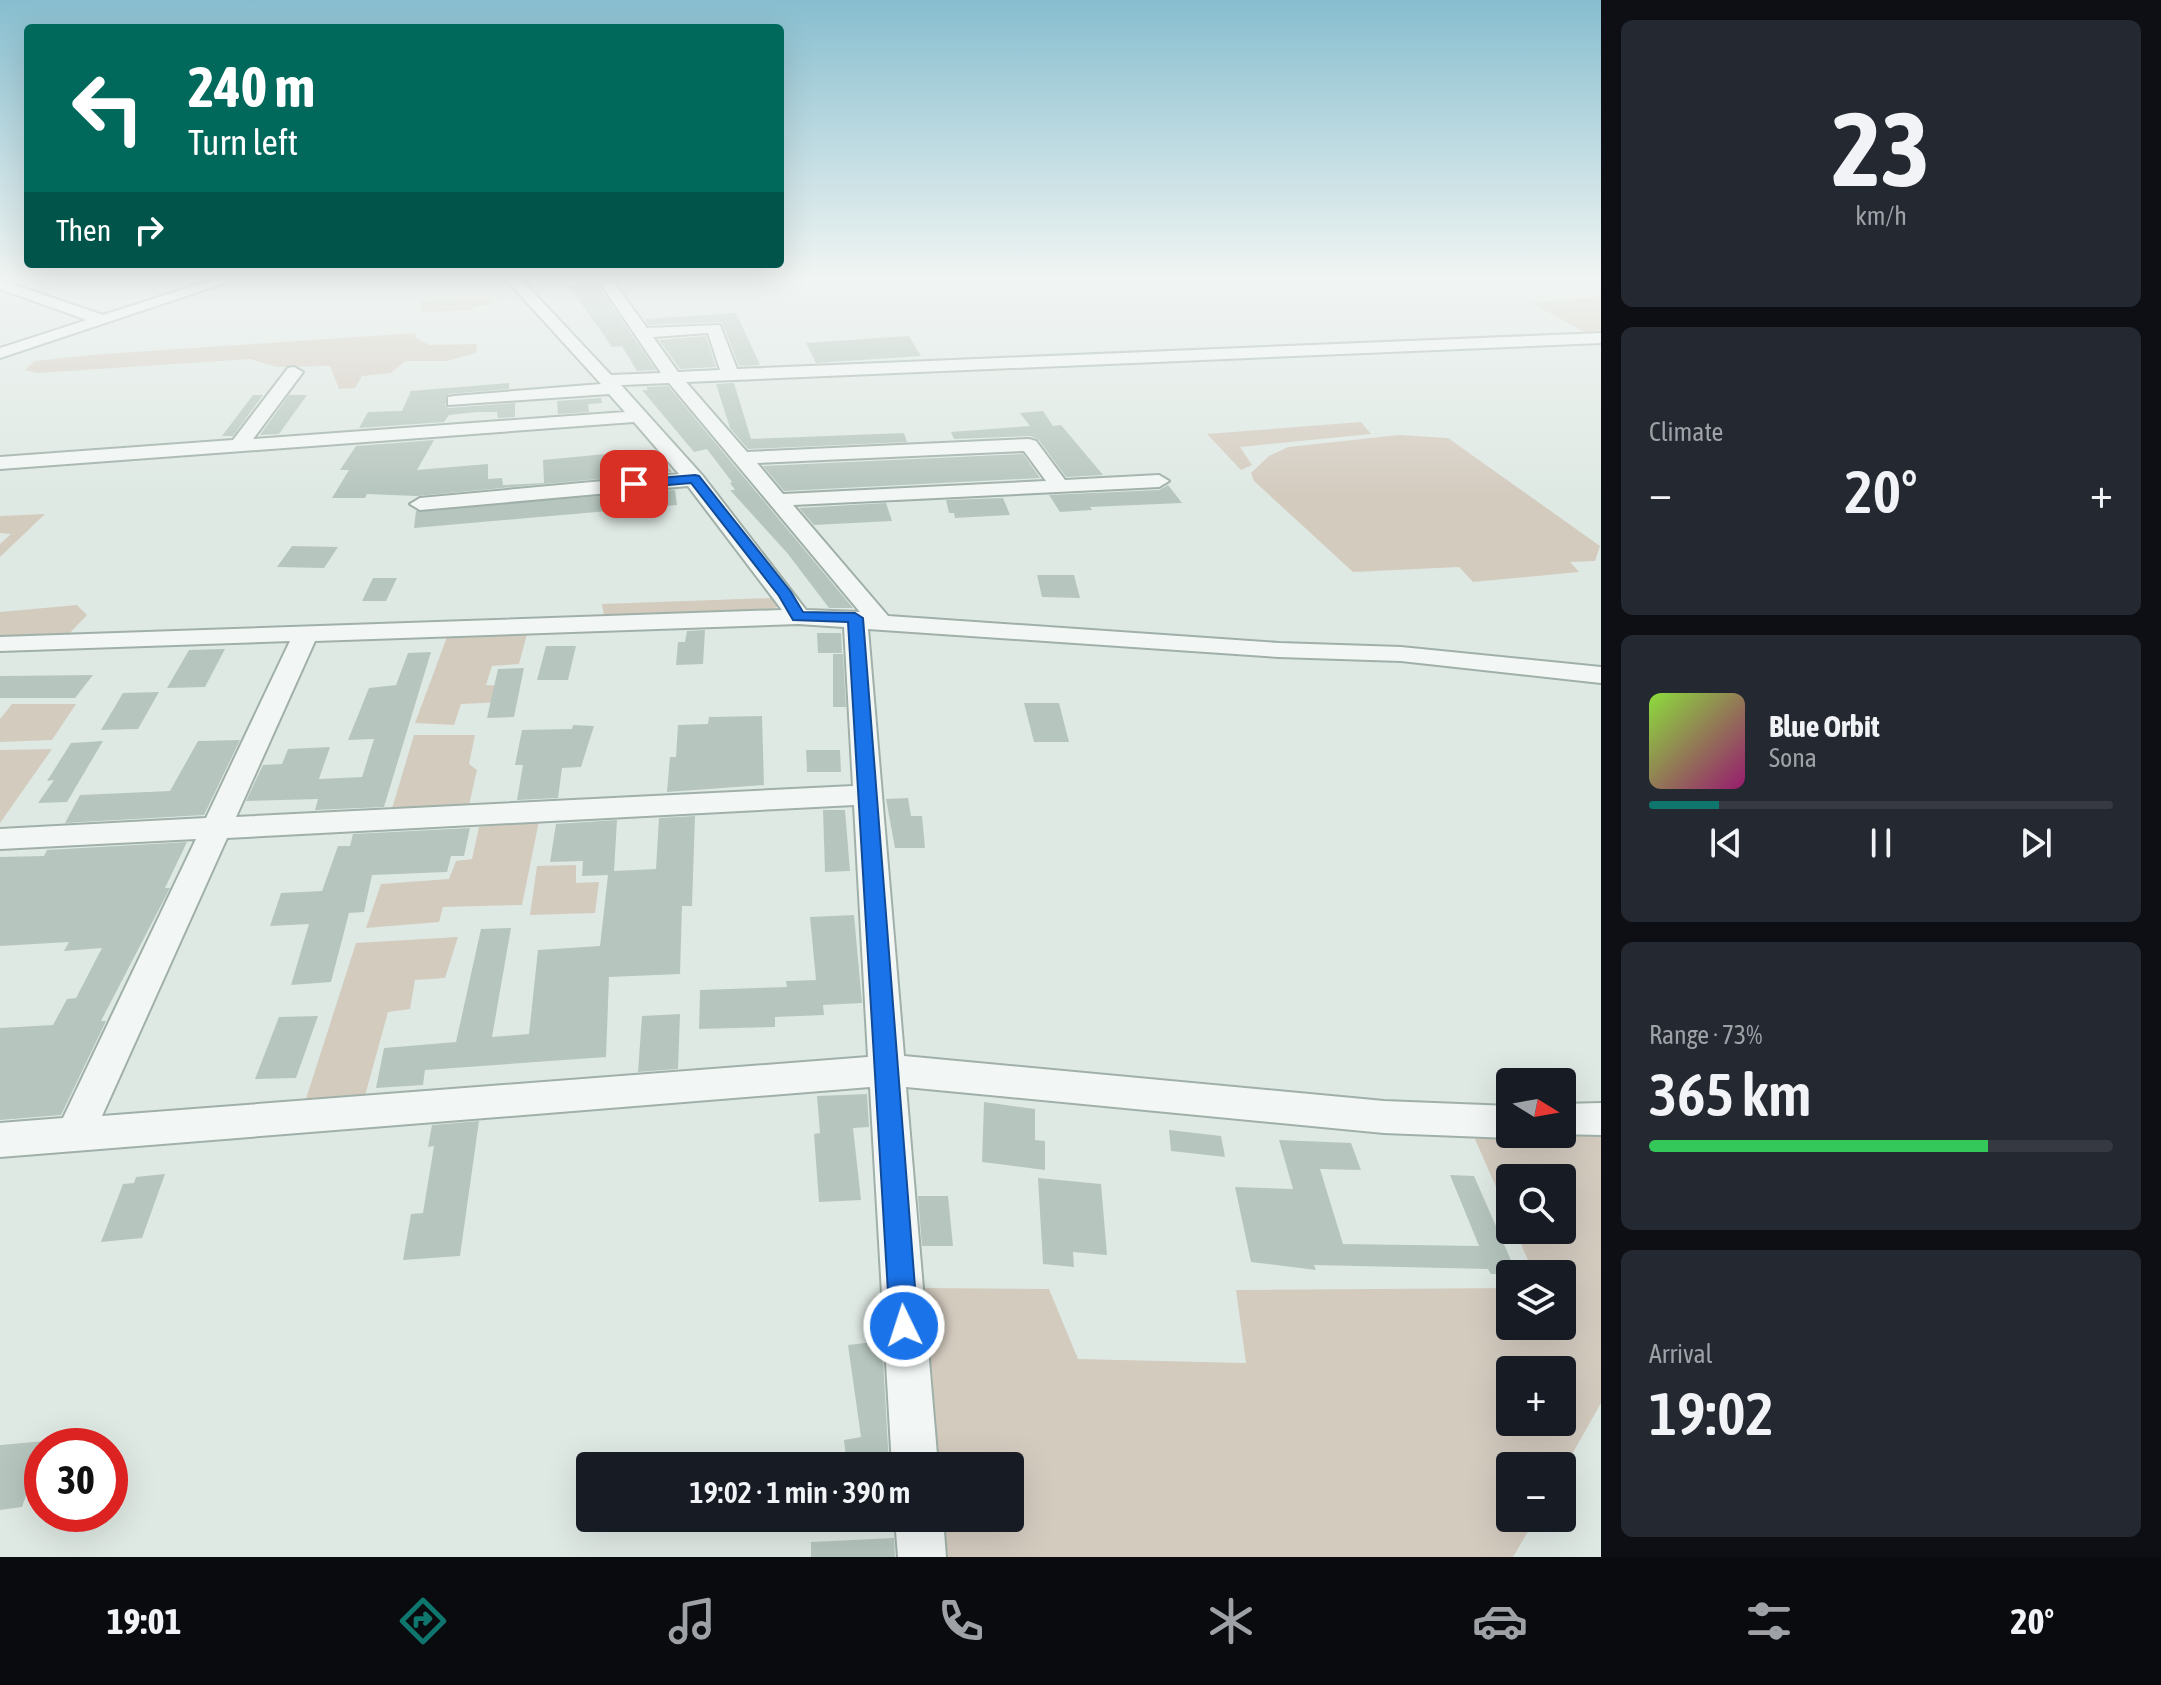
<!DOCTYPE html>
<html lang="en">
<head>
<meta charset="utf-8">
<style>
	:root { --surface:#171b24; --page:#242831; --text:#f1f3f6; --muted:#9ea1a6; --line:#363941; --accent:#0f766e }
	body { margin:0; font-family:"Asap Condensed",sans-serif; background:var(--page); color:var(--text); height:100vh; display:flex; flex-direction:column; font-size:30px; white-space:nowrap }
	* { box-sizing:border-box; margin:0 }
	p { font-size:26px; color:var(--muted) }
	.icon { flex:none; width:44px; height:44px; fill:none; stroke:currentColor; stroke-width:2; stroke-linecap:round; stroke-linejoin:round }
	.map { position:relative; flex:1; overflow:hidden }
	.details { display:flex; flex-direction:column; gap:20px; padding:20px; background:#0d0f14; width:560px }
	.details>* { flex:none }
	.top-card { position:absolute; left:24px; top:24px; width:760px; height:244px; border-radius:8px; box-shadow:0 8px 32px #0002; background:#00695c; color:#fff; overflow:hidden }
	.needle { width:52px; rotate:101deg }
	.fabs { position:absolute; left:1496px; top:1068px; display:grid; gap:16px }
	.fabs a { display:grid; place-items:center; width:80px; height:80px; border-radius:8px; background:var(--surface); box-shadow:0 8px 32px #0002; font-size:40px }
	.speed { position:absolute; left:24px; top:1428px; display:flex; gap:16px; font-size:40px; font-weight:700; text-align:center }
	.speed>* { display:grid; place-content:center; width:104px; height:104px; border-radius:50%; background:var(--surface); box-shadow:0 8px 32px #0002; line-height:1 }
	.speed .limit { border:12px solid #d22; background:#fff; color:#111 }
	.pin { position:absolute; display:grid; place-items:center; width:68px; height:68px; color:#fff; margin:-34px; border-radius:16px; box-shadow:0 4px 12px #0006 }
	.me { position:absolute; width:88px; margin:-44px; rotate:356deg; stroke-linejoin:round; filter:drop-shadow(0 0 6px #0008) }
	.turn { display:flex; align-items:center; gap:28px; height:168px; padding:0 32px; font-size:36px }
	.turn .icon { width:104px; height:104px; stroke-width:2.5 }
	.turn b { display:block; font-size:56px; line-height:68px }
	.then { display:flex; align-items:center; height:76px; padding:0 32px; background:#0003; gap:16px; font-size:30px }
	.big { font-size:60px; font-weight:600; line-height:1.1 }
	.details .card { flex:1; display:flex; flex-direction:column; justify-content:center; gap:12px; min-width:0; padding:0 28px; border-radius:12px; background:var(--page) }
	.details .dial { align-items:center; gap:0 }
	.dial b { font-size:104px; line-height:1 }
	.song { display:flex; align-items:center; gap:24px }
	.cover { width:96px; height:96px; border-radius:12px; background:linear-gradient(135deg,hsl(90 70% 55%),hsl(320 70% 35%)) }
	.played { height:8px; border-radius:4px; background:linear-gradient(90deg,var(--accent) 15%,var(--line) 15%) }
	.keys { display:flex; justify-content:space-around; direction:ltr }
	.heat { display:flex; justify-content:space-between; align-items:center; font-size:44px; direction:ltr }
	.charge { height:12px; border-radius:6px; background:linear-gradient(90deg,#34c759 73%,var(--line) 0) }
	.trip { position:absolute; left:576px; top:1452px; width:448px; height:80px; border-radius:8px; background:var(--surface); box-shadow:0 8px 32px #0002; font-weight:600; line-height:80px; text-align:center }
	.tabs { display:flex; height:128px; justify-content:space-around; align-items:center; background:#090b0e; color:var(--muted) }
	.tabs .icon { width:56px; height:56px }
	.tabs .on { color:var(--accent) }
	.tabs b { font-size:36px; color:var(--text) }
	main { display:flex; flex:1; min-height:0 }
	.map>svg:first-child { display:block }
</style>
</head>
<body>
<main>
<div class="map">
<svg width="1601" height="1557" viewBox="0 0 1601 1557">
	<rect width="100%" height="100%" fill="#dfe9e4"/>
	<!-- green -->
	<g fill="#d4cbbf" fill-rule="evenodd">
		<path d="M1599 297 1601 330 1584 332 1531 303Z"/>
		<path d="M492 298 490 305 473 307V310L421 312 422 301Z"/>
		<path d="M415 333 416 338 429 345 477 344 476 353 446 361H405L391 373 362 376 355 388 339 389 330 366 277 367 250 359 37 373 25 370 35 361 91 355Z"/>
		<path d="M1361 422 1371 434 1240 447 1252 465 1241 470 1207 434Z"/>
		<path d="M1399 435 1448 438 1600 546 1595 561 1570 562 1579 572 1473 582 1459 567 1353 572 1254 481 1251 473 1269 456 1288 447Z"/>
		<path d="M45 514 0 557V544L11 534 0 533V516Z"/>
		<path d="M774 598 779 606 768 611 604 617 602 604Z"/>
		<path d="M77 605 87 615 67 636 0 637V612Z"/>
		<path d="M527 634 519 664 492 666 486 685 510 686 503 702 461 704 454 725 415 723 447 637Z"/>
		<path d="M12 704H76L52 740 0 742V719Z"/>
		<path d="M414 735H475L469 764 477 770 469 805 391 812Z"/>
		<path d="M52 749 0 823V750Z"/>
		<path d="M539 821 522 905 443 907 439 922 366 928 381 884 449 879 456 861 472 859 479 827Z"/>
		<path d="M576 865V883L599 882 595 913 530 915 537 866Z"/>
		<path d="M458 937 445 978 415 980 410 1009 388 1012 363 1103 305 1102 356 943Z"/>
		<path d="M1601 1135V1403L1562 1472V1466H1510V1518H1536L1513 1557H948L944 1518H1010V1466H939L921 1288 1049 1289 1078 1359 1246 1363 1236 1290 1510 1288V1326H1562V1274H1534L1515 1230H1562V1178H1510V1219L1475 1139ZM1510 1370H1562V1422H1510Z"/>
	</g>
	<!-- building -->
	<g fill="#b6c6be">
		<path d="M595 281 656 370 637 371 622 346 612 347 569 286Z"/>
		<path d="M736 313 760 365 739 366 722 322 648 325 645 319Z"/>
		<path d="M706 336 716 367 680 369 659 340Z"/>
		<path d="M909 336 921 356 816 363 806 343Z"/>
		<path d="M509 383V389L448 394 445 405 448 408 515 403V417L498 418 497 412H477L449 415 444 422 359 428 368 412 402 411 411 391Z"/>
		<path d="M734 383 751 439 904 433 907 442 748 449 730 428 716 384Z"/>
		<path d="M668 386 853 608H829L788 554 730 490H735L730 483 732 482 707 449 694 452 642 390H648L646 387Z"/>
		<path d="M253 395H263L233 436H222Z"/>
		<path d="M289 395H307L279 434 260 435Z"/>
		<path d="M601 398 602 403 588 404 589 412 558 414 557 401Z"/>
		<path d="M1043 411 1053 426 1061 425 1103 475 1066 477 1038 439 1030 436 954 439 951 432 1030 426 1020 413Z"/>
		<path d="M434 440 417 470 488 464V479L502 478 503 485 544 483 543 460 637 451 654 450 672 472 417 496 367 494 365 498H332L349 470H340L356 446Z"/>
		<path d="M1023 454 1040 478 784 491 763 466Z"/>
		<path d="M1168 485 1182 503 1090 507 1092 510 1060 512 1049 495 1159 490Z"/>
		<path d="M675 490 677 505 414 528 416 511Z"/>
		<path d="M1003 498 1010 515 955 518 954 513H949L946 500Z"/>
		<path d="M886 503 892 521 814 525 799 508Z"/>
		<path d="M292 546 338 547 324 568 277 567Z"/>
		<path d="M1037 575H1074L1080 598 1042 597Z"/>
		<path d="M373 578H397L386 601H362Z"/>
		<path d="M705 630 703 664 676 665 678 642H685L687 631Z"/>
		<path d="M817 633H841L842 653H818Z"/>
		<path d="M546 646H576L568 680H537Z"/>
		<path d="M225 649 205 687 167 688 189 650Z"/>
		<path d="M431 652 384 807 315 810 318 799 246 801 263 765 282 764 288 749 330 747 319 779 362 777 374 739 348 740 369 688 396 685 408 653Z"/>
		<path d="M833 654H843L846 707H833Z"/>
		<path d="M524 668 514 717 487 718 498 669Z"/>
		<path d="M93 675 75 698H0V676Z"/>
		<path d="M159 692 138 729 101 730 123 693Z"/>
		<path d="M1024 703H1059L1069 742H1034Z"/>
		<path d="M762 716 764 785 667 792 670 757H676L678 725 708 724 709 717Z"/>
		<path d="M573 725 594 726 581 767 562 768 558 798 517 800 523 765H515L522 730 572 729Z"/>
		<path d="M240 740 204 815 65 823 80 795 170 791 198 741Z"/>
		<path d="M103 741 67 802 38 803 54 780 47 781 71 743Z"/>
		<path d="M806 750H840L841 772H807Z"/>
		<path d="M908 798 911 816H922L925 848H895L886 799Z"/>
		<path d="M823 810H845L850 871 825 872Z"/>
		<path d="M695 816 692 906H682L680 974 609 977 606 1057 425 1070 423 1085 376 1088 384 1048 456 1042 481 929 511 928 492 1037 529 1034 538 950 600 946 608 875 582 876 583 861 550 862 556 824 617 820 614 871 656 869 659 818Z"/>
		<path d="M470 828 464 856H451L447 872 372 875 364 912 349 913 331 982 291 985 309 924 270 926 281 893 322 891 338 846H350L353 834Z"/>
		<path d="M187 842 165 888H170L101 1021H106L61 1115 0 1120V1028L53 1025 67 999 76 998 102 948 64 951 69 942 0 946V857L44 856 47 850Z"/>
		<path d="M854 915 862 1003 823 1005 824 1015 775 1017V1027L699 1029 700 990 787 987 786 981 816 980 810 917Z"/>
		<path d="M680 1014 678 1069 638 1072 642 1016Z"/>
		<path d="M318 1016 296 1078 255 1079 279 1017Z"/>
		<path d="M867 1094 869 1127 853 1128 861 1200 819 1202 814 1134 820 1133 817 1096Z"/>
		<path d="M984 1102 1035 1109V1140L1045 1141V1170L982 1162Z"/>
		<path d="M479 1121 460 1256 403 1260 411 1214 423 1213 434 1146 428 1147 432 1125Z"/>
		<path d="M1169 1130 1221 1136 1225 1157 1171 1151Z"/>
		<path d="M1279 1140 1351 1143 1361 1170 1320 1169 1343 1244 1479 1246 1450 1175 1474 1176 1517 1274H1491L1488 1269 1314 1265 1316 1270 1251 1262 1235 1187 1293 1189Z"/>
		<path d="M165 1174 142 1238 101 1242 123 1184 134 1183 136 1177Z"/>
		<path d="M1038 1178 1101 1184 1107 1255 1073 1252 1074 1267 1043 1264Z"/>
		<path d="M918 1196H948L953 1246H922Z"/>
		<path d="M882 1341 889 1466H847L844 1440 861 1437 848 1345Z"/>
		<path d="M45 1441 22 1507 0 1510V1445Z"/>
		<path d="M894 1538 895 1557H811V1542Z"/>
	</g>
	<g fill="none" stroke-linecap="round" stroke-linejoin="round">
		<defs>
			<g id="minor">
				<path d="M221 277H243L0 358V348L87 320 0 289V280L103 315Z"/>
				<path d="M504 277H519L611 375 661 373 596 277H610L647 328 720 325 737 369 1601 333V343L686 382 747 452 1029 439 1036 441 1065 480 1159 475 1169 481 1159 487 793 505 888 616 1279 643 1401 647 1601 667V683L1401 661 1279 657 868 629 904 1056 1384 1101 1510 1106V1134H1522L1510 1138 1384 1133 906 1087 938 1466H892L870 1087 0 1157V1123L63 1118 196 839 0 849V829L206 818 290 641 0 651V637L782 610 688 486 420 510 410 504 420 498 679 474 634 422 0 469V457L233 440 288 368 294 367 303 372 253 439 625 412 609 394 448 405V397L454 396 601 384ZM708 333 720 370 678 372 653 337ZM669 383 860 612 806 610 702 475 621 385ZM1024 451 1046 481 783 494 757 463ZM798 624 844 627 853 786 236 817 315 641ZM854 805 868 1057 102 1116 227 838Z"/>
				<path d="M1601 1103V1135L1556 1134H1562V1104Z"/>
				<path d="M895 1518H943L946 1557H898Z"/>
			</g>
		</defs>
		<!-- minor casing -->
		<use href="#minor" stroke="#a0b0a8" stroke-width="4"/>
		<!-- minor -->
		<use href="#minor" fill="#f2f7f5" fill-rule="evenodd"/>
	</g>
	<!-- sky -->
	<linearGradient id="sky" x2="0" y2="1"><stop stop-color="#87becf"/><stop offset="0.56" stop-color="#f1f5f3"/><stop offset="1" stop-color="#f1f5f3" stop-opacity="0"/></linearGradient>
	<rect width="1601" height="495" fill="url(#sky)"/>
	<!-- route -->
	<path fill="#1a73e8" stroke="#114b97" stroke-width="2" d="M695 475 699 476 791 592 803 612 855 613 863 618 918 1326 914 1335 904 1339 894 1335 890 1326 848 622 793 620 779 596 691 483 634 488 627 484 634 480Z"/>
</svg>
<div class="fabs">
<a><svg class="needle" viewBox="-14 -14 28 28"><path d="M0-13l5 13h-10z" fill="#e53935"/><path d="M0 13l5-13h-10z" fill="#9ea1a6"/></svg></a>
<a><svg class="icon" aria-label="search" viewBox="0 0 24 24"><circle cx="10" cy="10" r="6"/><path d="M15 15l6 6"/></svg></a>
<a><svg class="icon" aria-label="layers" viewBox="0 0 24 24"><path d="M12 4l9 5-9 5-9-5zM3 14l9 5 9-5"/></svg></a>
<a>+</a>
<a>−</a>
</div>
<div class="speed"><div class="limit">30</div></div>
<div class="pin" style="left:634px;top:484px;background:#d93025"><svg class="icon" aria-label="arrive" viewBox="0 0 24 24"><path d="M6 21V4h12l-3 4 3 4H6"/></svg></div>
<svg class="me" style="left:904px;top:1326px" viewBox="-20 -20 40 40"><circle r="17" fill="#1a73e8" stroke="#fff" stroke-width="3"/><path d="M0-11L8 9 0 5-8 9z" fill="#fff"/></svg>
<div class="trip">19:02 · 1 min · 390 m</div>
<div class="top-card">
<div class="turn"><svg class="icon" aria-label="left" viewBox="0 0 24 24"><path d="M17 20v-9H6M10 6l-5 5 5 5"/></svg><div><b>240 m</b>Turn left</div></div>
<div class="then">Then<svg class="icon" aria-label="right" viewBox="0 0 24 24"><path d="M7 20v-9h11M14 6l5 5-5 5"/></svg></div>
</div>
</div>
<section class="details">
<div class="card dial"><b>23</b><p>km/h</p></div>
<div class="card"><p>Climate</p>
<div class="heat"><a>−</a><b class="big">20°</b><a>+</a></div>
</div>
<div class="card">
<div class="song"><i class="cover"></i><div><b>Blue Orbit</b><p>Sona</p></div></div>
<div class="played"></div>
<div class="keys"><svg class="icon" aria-label="previous" viewBox="0 0 24 24"><path d="M18 5L8 12l10 7zM5 5v14"/></svg><svg class="icon" aria-label="pause" viewBox="0 0 24 24"><path d="M8 5v14M16 5v14"/></svg><svg class="icon" aria-label="next" viewBox="0 0 24 24"><path d="M6 5l10 7-10 7zM19 5v14"/></svg></div>
</div>
<div class="card"><p>Range · 73%</p><b class="big">365 km</b><div class="charge"></div></div>
<div class="card"><p>Arrival</p><b class="big">19:02</b></div>
</section>
</main>
<nav class="tabs">
<b>19:01</b>
<svg class="icon on" aria-label="directions" viewBox="0 0 24 24"><path d="M12 3l9 9-9 9-9-9zM9 14v-3h6M13 9l2 2-2 2"/></svg>
<svg class="icon" aria-label="music" viewBox="0 0 24 24"><path d="M9 18V5l10-2v13"/><circle cx="6" cy="18" r="3"/><circle cx="16" cy="16" r="3"/></svg>
<svg class="icon" aria-label="phone" viewBox="0 0 24 24"><path d="M5 4h4l2 5-3 2q2 4 5 5l2-3 5 2v4C11 20 4 13 5 4z"/></svg>
<svg class="icon" aria-label="climate" viewBox="0 0 24 24"><path d="M12 3v18M4 7l16 10M4 17L20 7"/></svg>
<svg class="icon" aria-label="car" viewBox="0 0 24 24"><path d="M5 17H2v-5l4-1 3-4h7l3 4 3 1v5h-3M9 17h6M6 11h13"/><circle cx="7" cy="17" r="2"/><circle cx="17" cy="17" r="2"/></svg>
<svg class="icon" aria-label="filters" viewBox="0 0 24 24"><path d="M4 7h16M4 17h16"/><circle cx="9" cy="7" r="2"/><circle cx="15" cy="17" r="2"/></svg>
<b>20°</b>
</nav>
</body>
</html>
